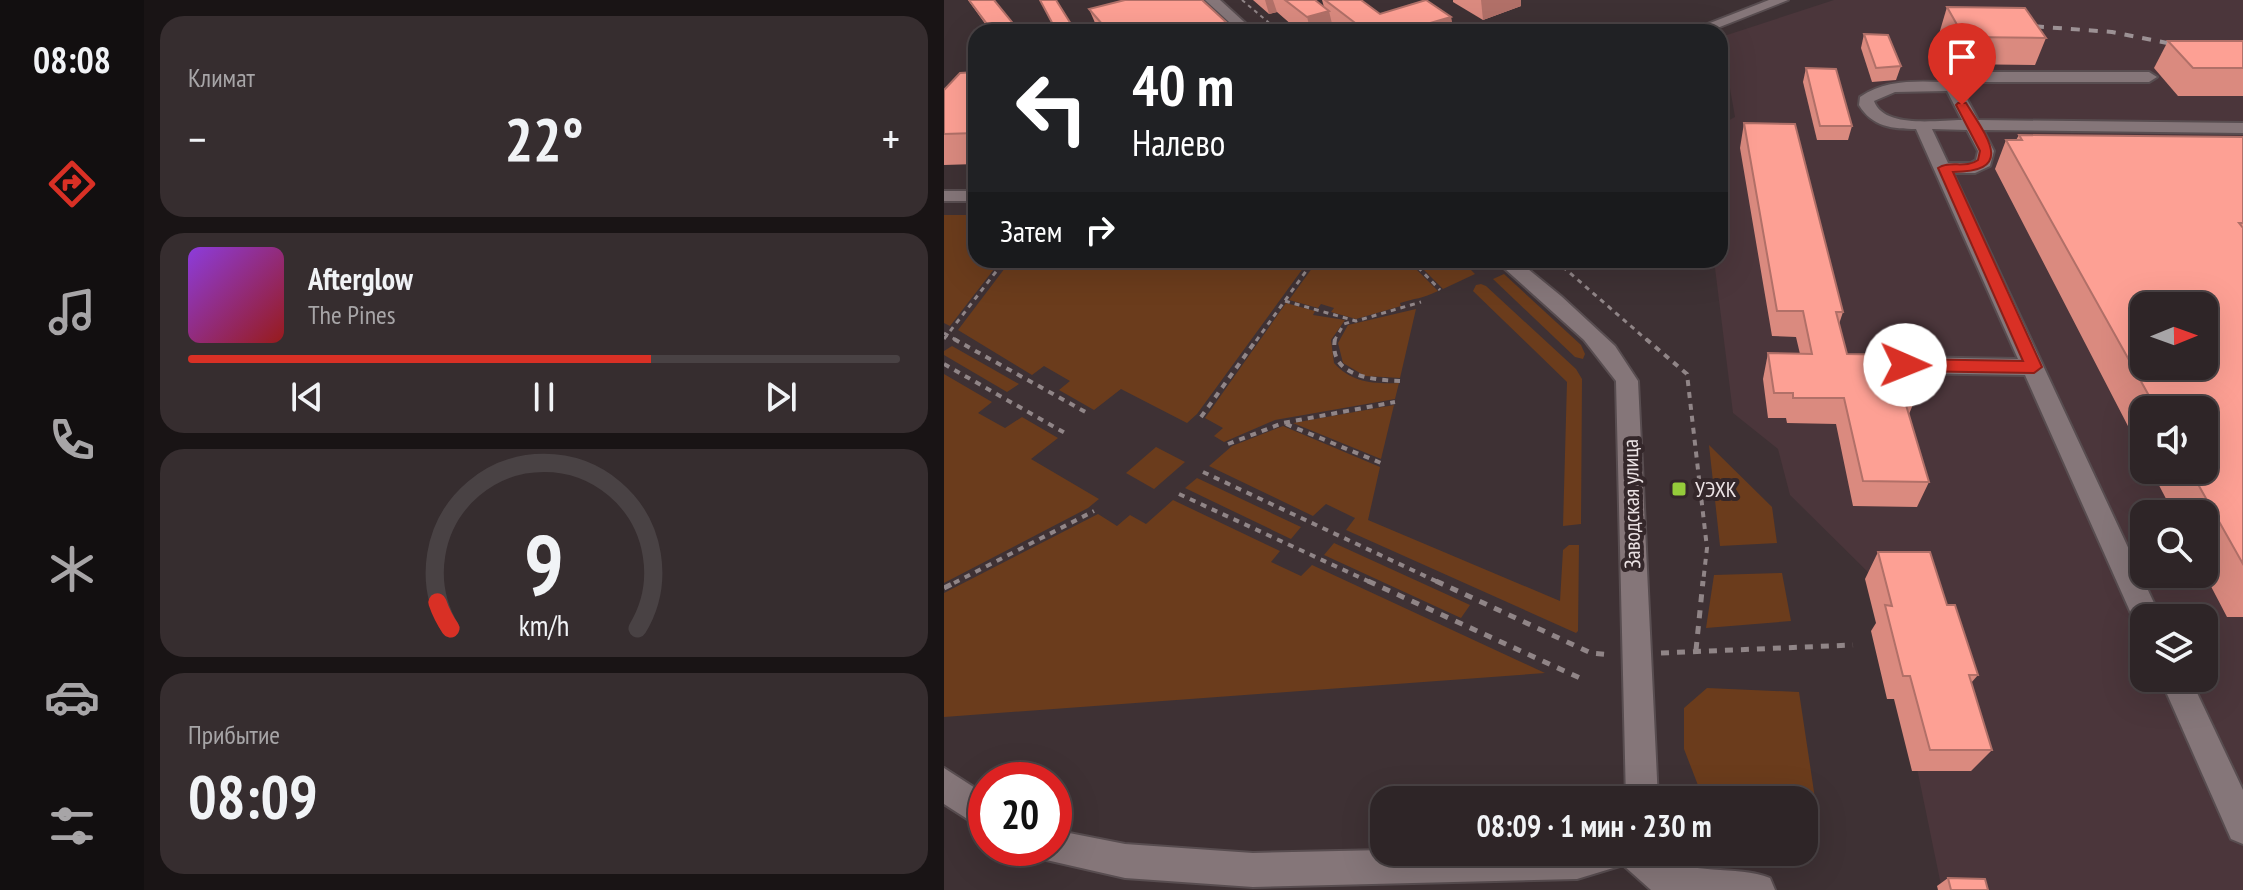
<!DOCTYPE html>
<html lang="ru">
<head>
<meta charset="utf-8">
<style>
	:root { --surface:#2e2527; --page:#362d2f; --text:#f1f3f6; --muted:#a7a5a7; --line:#494244; --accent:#d93025 }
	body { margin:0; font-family:"PT Sans Narrow",sans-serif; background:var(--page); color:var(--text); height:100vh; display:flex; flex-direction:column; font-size:30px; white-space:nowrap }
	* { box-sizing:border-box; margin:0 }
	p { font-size:26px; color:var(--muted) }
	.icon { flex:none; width:44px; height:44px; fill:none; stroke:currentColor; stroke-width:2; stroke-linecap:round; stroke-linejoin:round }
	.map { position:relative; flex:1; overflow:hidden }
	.details { display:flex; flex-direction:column; gap:16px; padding:16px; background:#191415; width:800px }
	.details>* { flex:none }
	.hud { position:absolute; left:24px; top:24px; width:760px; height:244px; border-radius:24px; box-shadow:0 8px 32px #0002,0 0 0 2px var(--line); background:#202124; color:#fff; overflow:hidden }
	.needle { width:52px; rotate:89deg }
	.controls { position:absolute; left:1186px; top:292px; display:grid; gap:16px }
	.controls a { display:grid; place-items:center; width:88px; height:88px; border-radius:16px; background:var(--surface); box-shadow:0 8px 32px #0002,0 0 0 2px var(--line); font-size:40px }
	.speed { position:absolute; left:24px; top:762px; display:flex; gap:16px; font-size:40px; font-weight:700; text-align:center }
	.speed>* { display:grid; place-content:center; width:104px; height:104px; border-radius:50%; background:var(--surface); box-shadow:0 8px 32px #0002,0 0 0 2px var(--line); line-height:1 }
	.speed .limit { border:12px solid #d22; background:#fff; color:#111 }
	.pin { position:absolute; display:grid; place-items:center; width:68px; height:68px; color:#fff; margin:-82px -34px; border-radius:50% 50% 50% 0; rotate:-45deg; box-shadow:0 0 8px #0007 }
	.pin .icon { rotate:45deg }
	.me { position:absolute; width:88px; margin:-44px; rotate:91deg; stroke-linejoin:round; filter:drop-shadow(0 0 6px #0008) }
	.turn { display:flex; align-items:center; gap:28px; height:168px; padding:0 32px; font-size:36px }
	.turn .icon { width:104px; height:104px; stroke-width:2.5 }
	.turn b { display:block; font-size:56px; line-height:68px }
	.then { display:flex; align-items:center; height:76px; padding:0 32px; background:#0003; gap:16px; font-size:30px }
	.big { font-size:60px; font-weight:700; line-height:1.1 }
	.details .widget { flex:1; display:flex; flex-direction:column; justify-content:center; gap:12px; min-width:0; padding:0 28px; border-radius:24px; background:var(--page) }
	.details .dial { align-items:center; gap:0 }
	.dial svg { height:208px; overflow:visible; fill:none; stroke:var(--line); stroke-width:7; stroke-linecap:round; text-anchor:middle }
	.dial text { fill:var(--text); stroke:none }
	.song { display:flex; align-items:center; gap:24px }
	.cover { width:96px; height:96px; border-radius:12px; background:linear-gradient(135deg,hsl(270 70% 55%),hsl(0 70% 35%)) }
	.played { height:8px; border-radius:4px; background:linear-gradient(90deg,var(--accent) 65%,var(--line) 65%) }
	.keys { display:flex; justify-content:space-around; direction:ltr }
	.heat { display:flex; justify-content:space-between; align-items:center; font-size:44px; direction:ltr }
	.trip { position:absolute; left:426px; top:786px; width:448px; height:80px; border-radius:24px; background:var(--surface); box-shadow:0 8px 32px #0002,0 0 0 2px var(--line); font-weight:700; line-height:80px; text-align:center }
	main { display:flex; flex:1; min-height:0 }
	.menu { display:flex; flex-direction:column; width:144px; justify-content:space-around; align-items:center; background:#120f10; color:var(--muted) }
	.menu .icon { width:56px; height:56px }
	.menu .selected { color:var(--accent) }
	.menu b { font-size:36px; color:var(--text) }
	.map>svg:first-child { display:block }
</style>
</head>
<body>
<main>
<nav class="menu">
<b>08:08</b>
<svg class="icon selected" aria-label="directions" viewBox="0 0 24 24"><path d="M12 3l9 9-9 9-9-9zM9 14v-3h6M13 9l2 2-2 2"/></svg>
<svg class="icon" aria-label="music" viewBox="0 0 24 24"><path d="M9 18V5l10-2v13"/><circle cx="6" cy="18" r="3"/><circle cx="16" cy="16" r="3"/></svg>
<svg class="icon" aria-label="phone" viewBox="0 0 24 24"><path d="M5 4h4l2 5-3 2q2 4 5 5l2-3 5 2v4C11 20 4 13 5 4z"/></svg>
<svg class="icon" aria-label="climate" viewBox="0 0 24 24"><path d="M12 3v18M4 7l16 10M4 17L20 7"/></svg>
<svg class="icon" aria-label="car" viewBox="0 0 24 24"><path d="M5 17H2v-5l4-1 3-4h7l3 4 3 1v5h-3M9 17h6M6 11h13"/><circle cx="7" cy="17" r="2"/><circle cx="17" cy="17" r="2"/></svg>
<svg class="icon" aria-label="filters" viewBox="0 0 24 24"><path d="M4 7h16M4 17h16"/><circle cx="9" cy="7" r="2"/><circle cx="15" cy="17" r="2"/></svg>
</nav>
<section class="details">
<div class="widget"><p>Климат</p>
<div class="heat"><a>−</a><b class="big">22°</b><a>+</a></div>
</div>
<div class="widget">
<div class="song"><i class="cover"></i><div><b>Afterglow</b><p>The Pines</p></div></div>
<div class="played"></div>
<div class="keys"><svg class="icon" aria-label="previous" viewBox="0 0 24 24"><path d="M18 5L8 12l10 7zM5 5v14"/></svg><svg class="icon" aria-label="pause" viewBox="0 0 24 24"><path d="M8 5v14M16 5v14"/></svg><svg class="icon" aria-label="next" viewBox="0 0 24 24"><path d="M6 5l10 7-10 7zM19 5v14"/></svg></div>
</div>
<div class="widget dial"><svg viewBox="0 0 100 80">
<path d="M14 69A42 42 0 1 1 86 69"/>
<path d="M14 69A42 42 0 0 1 9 59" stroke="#d93025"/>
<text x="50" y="56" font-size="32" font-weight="700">9</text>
<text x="50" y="72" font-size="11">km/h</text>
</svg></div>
<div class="widget"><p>Прибытие</p><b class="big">08:09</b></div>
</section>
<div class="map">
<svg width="1299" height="890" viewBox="0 0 1299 890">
	<rect width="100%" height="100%" fill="#3e3134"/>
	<!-- built -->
	<path fill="#4b363b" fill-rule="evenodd" d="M890 0H1299V890H998L952 666 930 578 846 495 834 449 789 413 770 260H776V125L791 117 777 37ZM1200 306H1260V366H1200ZM1200 410H1260V470H1200ZM1200 514H1260V574H1200ZM1200 618H1260V678H1200Z"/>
	<!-- green -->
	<g fill="#6b3c1c">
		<path d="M0 215H32V260H57L6 326 0 323Z"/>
		<path d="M67 260H365L253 414 243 423 177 389 150 410 115 390 126 381 100 366 88 375 14 330Z"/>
		<path d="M374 260H463L494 291C478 299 471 298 456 303L457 306 412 319 387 312 390 308 377 304 374 308 345 300Z"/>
		<path d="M470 260H517L531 274 499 289Z"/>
		<path d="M560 274 637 345 641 354 639 359 631 357 549 279Z"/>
		<path d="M537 284 542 286 632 369 638 379 637 524 619 526 623 382 529 291 532 285Z"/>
		<path d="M342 303 371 311 369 315 401 320 387 340 390 363C408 383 430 384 455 383L451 399 331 420 280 442 270 436 279 428 261 418Z"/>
		<path d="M472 309 456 378 421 376 399 363 394 343 404 325Z"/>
		<path d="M8 346 75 384 63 392 0 355V351Z"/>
		<path d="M0 374 48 402 34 413 61 428 78 417 114 438 87 459 155 499 144 508 0 583Z"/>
		<path d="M450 405 437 459 349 423Z"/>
		<path d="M339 426 436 467 424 520 616 601 619 550 625 545H635L634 631 632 633 402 530 411 518 382 504 369 516 265 466 288 446Z"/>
		<path d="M765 445 828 507 833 543 776 546Z"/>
		<path d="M212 447 241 462 210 489 182 473Z"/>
		<path d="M253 478 357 527 347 539 241 488Z"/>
		<path d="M229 500 336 551 327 562 357 576 368 565 601 673 0 717V593L154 514 173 526 186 515 202 524Z"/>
		<path d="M390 543 526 605 517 618 380 555Z"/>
		<path d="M838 573 847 621 762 628 770 575Z"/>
		<path d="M763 688 855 692 872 805 860 804V800H824L757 793 740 749V708Z"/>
	</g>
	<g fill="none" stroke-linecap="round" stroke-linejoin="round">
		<defs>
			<g id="minor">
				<path d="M261 0H276L311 32H296Z"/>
				<path d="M825 0H844L763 32H743Z"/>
				<path d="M1001 68 1009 72H1205L1213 77 1205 82H1014L1034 120 1299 123V133L1039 130 1050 151 1046 166 1031 173H1009L1217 618H1200V630L1193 627 1081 375 961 373 953 370 950 365 953 360 961 357 1074 359 972 129C949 129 928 127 915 105L916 97C941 80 970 81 999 82L994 72ZM1003 91 1018 120C994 120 940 129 930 101L951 92ZM988 129 1023 130 1034 151 1032 160 1027 163H1004Z"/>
				<rect x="0" y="191" width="32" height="10"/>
				<path d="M551 260H573L617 296 671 346 694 381 714 800H682L672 381 640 340Z"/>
				<path d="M1216 678H1246L1299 790V844L1287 839Z"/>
				<path d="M0 768 42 795V831L0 804Z"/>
				<path d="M110 830 181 844 309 853 440 850 714 852C743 878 793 864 826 878L831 890H707L679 865 633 879 309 887 181 878 98 859 94 848H110Z"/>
			</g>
		</defs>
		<!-- minor casing -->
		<use href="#minor" stroke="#584d50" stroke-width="4"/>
		<!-- path-far3 -->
		<path stroke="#908587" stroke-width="2" stroke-dasharray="4 4" stroke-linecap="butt" d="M298 0 336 32"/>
		<!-- path-far2 -->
		<g stroke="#908587" stroke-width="3" stroke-dasharray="5 5" stroke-linecap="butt">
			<path d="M467 260 496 290"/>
			<path d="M611 260 704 341"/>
			<path d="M341 301 412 321 477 302"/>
			<path d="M0 333 14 341"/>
			<path d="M0 339 61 260"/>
			<path d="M312 341 370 260"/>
			<path d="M390 341 400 324 409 321"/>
		</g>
		<!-- path-far1 -->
		<g stroke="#908587" stroke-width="4" stroke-dasharray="6 6" stroke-linecap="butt">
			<path d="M10 339 145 414"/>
			<path d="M391 339C384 376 428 380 456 381"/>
			<path d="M702 339 743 374 763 548 759 583"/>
			<path d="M0 364 121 433"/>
			<path d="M257 417 313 339"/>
			<path d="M342 424 437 463"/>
			<path d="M284 444 339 423 451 402"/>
			<path d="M259 472 496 583"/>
			<path d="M235 494 428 583"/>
			<path d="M10 583 150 511"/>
		</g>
		<!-- path -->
		<g stroke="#908587" stroke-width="5" stroke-dasharray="8 8" stroke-linecap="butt">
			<path d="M424 581 638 679"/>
			<path d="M492 581 647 653 668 655"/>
			<path d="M0 588 14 581"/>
			<path d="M752 650 759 581"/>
			<path d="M717 653 909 645"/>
		</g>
		<!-- minor -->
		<use href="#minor" fill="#857679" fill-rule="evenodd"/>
		<!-- rail -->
		<path stroke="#9c9194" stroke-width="4" stroke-dasharray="9 9" stroke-linecap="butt" d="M1073 25 1168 32 1244 47"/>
	</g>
	<!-- wall -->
	<g fill="#da8a7f">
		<path d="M24 0H50L76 32H47Z"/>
		<path d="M309 0H371L380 7 378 0H417L436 14 507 17 509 32H395L389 27 390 32H356L333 12 325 14Z"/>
		<path d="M509 0H577V6L539 20 509 2Z"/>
		<path d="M1003 7 1102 38 1091 65 1011 64 995 34Z"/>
		<path d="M145 9 285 32H155Z"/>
		<path d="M920 34 957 66 952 80 928 82 917 48Z"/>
		<path d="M1224 41H1299V96H1234L1210 68Z"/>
		<path d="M862 68 908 126 904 140H873L859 82Z"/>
		<path d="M32 72V164L0 165V90Z"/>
		<path d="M800 123 899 312 895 324 903 354 973 395 965 414 985 482 973 507 909 506 892 424 843 423 842 418H824L819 379 824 353 856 354 852 337 828 336 796 148Z"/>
		<path d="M1075 135 1299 137V617H1283L1260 573V514H1230L1207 470H1260V410H1200V457L1051 169 1062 140H1072Z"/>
		<path d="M934 552 1003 605 1034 675 1027 683 1048 750 1027 771H968L950 699H943L927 631 932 623 921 579Z"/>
		<path d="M1004 878 1044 890H994L993 886Z"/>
	</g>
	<!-- shaded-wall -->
	<g fill="#b17068">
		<path d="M254 0 282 22 285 32H268Z"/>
		<path d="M321 0H329L333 12 325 14Z"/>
		<path d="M537 0H577V6L539 20Z"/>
		<path d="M385 11 390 32H367L363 17Z"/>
		<path d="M507 17 509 32H462V30Z"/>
	</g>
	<!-- building -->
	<g fill="#fda094" stroke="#b17068" stroke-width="2" fill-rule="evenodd">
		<path d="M25 0H50L76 32H49Z"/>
		<path d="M96 0H112L132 32H113Z"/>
		<path d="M181 0H258L282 22 266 27 271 32H165L145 9Z"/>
		<path d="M341 0H371L385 11 363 17Z"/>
		<path d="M381 0H417L436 14 482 0 507 17 462 30 464 32H423Z"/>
		<path d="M1003 7 1081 8 1102 38 1020 37Z"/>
		<path d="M920 34 944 35 957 66 932 68Z"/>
		<path d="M1224 41H1299V68H1249Z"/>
		<path d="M862 68 892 69 908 126H876Z"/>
		<path d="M32 72V103L26 110H32V133L0 134V90L16 73Z"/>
		<path d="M800 123 851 124 899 312H892L903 354 960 355 973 395H959L985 482 919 481 900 398H849V393H830L824 353 868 354 859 311H833Z"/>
		<path d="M1075 135 1299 137V223H1295L1299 228V564L1246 470H1260V410H1213L1062 140H1078ZM1200 306H1260V366H1200Z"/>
		<path d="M934 552H986L1003 605H1011L1034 675H1025L1048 750H986L966 676H959L941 605 948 606Z"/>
		<path d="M1004 878 1041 879 1044 890H1007Z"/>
	</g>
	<!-- route -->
	<path fill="#d93025" stroke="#8d1f18" stroke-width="2" d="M1014 103H1022C1044 138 1071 172 1009 172L1098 367 1090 373 961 371 952 365 961 359 1079 361 994 168C1005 160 1022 169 1034 160L1036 151 1012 105Z"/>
	<!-- markers -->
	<rect fill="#95cc3b" stroke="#34272a" stroke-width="3" x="727" y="481" width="16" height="16" rx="4"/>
	<g text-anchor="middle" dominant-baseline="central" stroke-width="8" stroke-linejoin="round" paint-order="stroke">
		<!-- poi labels -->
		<g font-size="22" fill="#ebe2e4" stroke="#34272a" text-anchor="start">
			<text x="751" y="489">УЭХК</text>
		</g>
		<!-- street labels -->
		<g font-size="22" fill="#ebe2e4" stroke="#34272a">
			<text transform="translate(687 504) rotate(-91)">Заводская улица</text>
		</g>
	</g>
</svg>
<div class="controls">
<a><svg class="needle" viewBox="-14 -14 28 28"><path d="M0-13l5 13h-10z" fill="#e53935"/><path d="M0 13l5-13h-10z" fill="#a7a5a7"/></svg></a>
<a><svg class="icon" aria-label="sound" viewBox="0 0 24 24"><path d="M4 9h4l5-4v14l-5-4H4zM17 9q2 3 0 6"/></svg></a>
<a><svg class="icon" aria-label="search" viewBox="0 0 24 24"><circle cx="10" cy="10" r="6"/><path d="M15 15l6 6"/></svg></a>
<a><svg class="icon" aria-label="layers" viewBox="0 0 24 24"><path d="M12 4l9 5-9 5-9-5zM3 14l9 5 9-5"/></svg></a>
</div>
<div class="speed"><div class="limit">20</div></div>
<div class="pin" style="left:1018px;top:105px;background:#d93025"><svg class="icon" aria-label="arrive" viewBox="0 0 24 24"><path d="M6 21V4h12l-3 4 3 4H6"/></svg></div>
<svg class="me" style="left:961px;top:365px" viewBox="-20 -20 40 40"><circle r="19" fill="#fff"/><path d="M0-13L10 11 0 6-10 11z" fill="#d93025"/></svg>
<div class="trip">08:09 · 1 мин · 230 m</div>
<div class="hud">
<div class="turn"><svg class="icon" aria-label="left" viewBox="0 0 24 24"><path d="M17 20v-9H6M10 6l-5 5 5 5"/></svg><div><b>40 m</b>Налево</div></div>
<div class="then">Затем<svg class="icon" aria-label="right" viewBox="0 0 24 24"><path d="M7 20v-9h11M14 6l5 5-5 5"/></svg></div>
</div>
</div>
</main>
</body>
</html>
